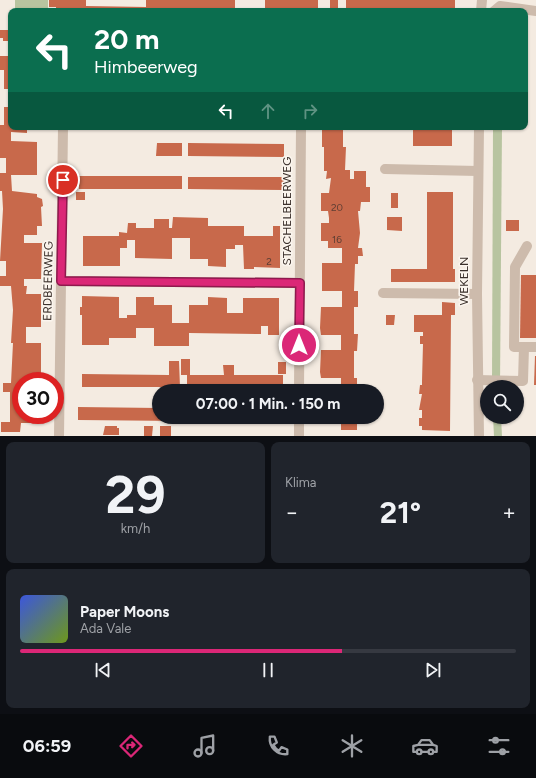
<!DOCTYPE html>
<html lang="de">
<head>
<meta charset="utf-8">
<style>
	:root { --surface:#171b24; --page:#20242c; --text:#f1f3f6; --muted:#9ea1a6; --line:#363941; --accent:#db2777 }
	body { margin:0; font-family:Figtree,sans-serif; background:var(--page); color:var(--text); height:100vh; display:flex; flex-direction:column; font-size:15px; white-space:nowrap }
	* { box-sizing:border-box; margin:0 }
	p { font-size:13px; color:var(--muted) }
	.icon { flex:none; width:22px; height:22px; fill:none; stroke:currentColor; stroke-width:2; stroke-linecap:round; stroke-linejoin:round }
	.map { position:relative; height:436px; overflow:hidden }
	.drawer { display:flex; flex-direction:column; gap:6px; padding:6px; background:#0d0f14; flex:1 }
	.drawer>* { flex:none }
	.banner { position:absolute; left:8px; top:8px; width:520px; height:122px; border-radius:8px; box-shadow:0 1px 3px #0004; background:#0b6e4f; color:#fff; overflow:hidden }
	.fabs { position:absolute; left:480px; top:380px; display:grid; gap:8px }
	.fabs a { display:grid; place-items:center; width:44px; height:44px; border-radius:50%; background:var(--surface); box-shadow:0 1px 3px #0004; font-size:20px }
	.speed { position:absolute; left:12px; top:372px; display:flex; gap:8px; font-size:20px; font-weight:700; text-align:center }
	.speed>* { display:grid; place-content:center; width:52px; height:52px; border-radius:50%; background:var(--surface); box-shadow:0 1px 3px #0004; line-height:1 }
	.speed .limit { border:6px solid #d22; background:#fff; color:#111 }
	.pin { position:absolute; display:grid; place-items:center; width:34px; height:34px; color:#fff; margin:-17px; border:2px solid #fff; border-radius:50%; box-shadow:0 1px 4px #0007 }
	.me { position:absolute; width:44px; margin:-22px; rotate:0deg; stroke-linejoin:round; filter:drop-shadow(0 0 3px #0008) }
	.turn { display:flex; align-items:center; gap:14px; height:84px; padding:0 20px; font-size:18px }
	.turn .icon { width:52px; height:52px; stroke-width:2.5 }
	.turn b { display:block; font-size:28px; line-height:34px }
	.lanes { display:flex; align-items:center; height:38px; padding:0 20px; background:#0003; justify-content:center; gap:20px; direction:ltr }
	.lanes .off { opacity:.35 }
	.big { font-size:30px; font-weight:700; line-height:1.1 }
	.drawer .tile { flex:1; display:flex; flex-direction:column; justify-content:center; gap:6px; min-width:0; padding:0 14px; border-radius:8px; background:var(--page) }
	.drawer .dial { align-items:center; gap:0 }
	.dial b { font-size:52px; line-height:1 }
	.song { display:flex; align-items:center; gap:12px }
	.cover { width:48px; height:48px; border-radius:6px; background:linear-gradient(135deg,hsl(230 70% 55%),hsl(80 70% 35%)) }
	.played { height:4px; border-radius:2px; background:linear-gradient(90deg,var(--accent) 65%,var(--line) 65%) }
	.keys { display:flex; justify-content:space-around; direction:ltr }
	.heat { display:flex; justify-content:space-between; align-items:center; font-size:22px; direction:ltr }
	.drawer .tiles { flex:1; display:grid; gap:6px; grid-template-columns:1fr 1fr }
	.tile:last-child { grid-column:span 2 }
	.trip { position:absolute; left:152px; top:384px; width:232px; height:40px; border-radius:20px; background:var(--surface); box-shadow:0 1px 3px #0004; font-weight:700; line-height:40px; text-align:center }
	.dock { display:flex; height:64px; justify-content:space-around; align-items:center; background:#090b0e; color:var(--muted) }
	.dock .icon { width:28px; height:28px }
	.dock .selected { color:var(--accent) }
	.dock b { font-size:18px; color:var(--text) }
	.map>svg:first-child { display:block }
</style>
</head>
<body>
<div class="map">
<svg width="536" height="436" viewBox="0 0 536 436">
	<rect width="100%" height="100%" fill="#f4ebe1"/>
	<!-- green -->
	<g fill="#b8c4a0">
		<rect x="15" y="0" width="33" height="11"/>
		<path d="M493 127H502L500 387H492V381Z"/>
		<path d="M493 417H501L502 436H494Z"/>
	</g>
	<!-- building -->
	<g fill="#c8694b">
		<path d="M49 0H86V6L146 7V0H235V8H265V0H318V11H56V7H49Z"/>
		<rect x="330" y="0" width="8" height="10"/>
		<rect x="346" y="0" width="109" height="10"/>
		<path d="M0 30H11V41H3V38H0Z"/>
		<path d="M0 56H11V89H4V70H0Z"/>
		<path d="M4 107H11V127H27V133L11 132V141L37 142V175H11L12 191 37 194V197L42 199 43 206 41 207 42 226H37V235H24V243H42L41 279H24V286H27L26 294H41V327H26V343H41V376H26V381H21L20 384 21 415H40V423H21L20 432H1V422H10V392H3V383H11L13 343H11L13 310 11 286H0V276H6V261H0L3 209 2 191H0V173H6V158H0V125H4Z"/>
		<path d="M322 127H343V147H346L345 170H350V179H354V171H366V187H370V202H361L360 211H358L360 233 358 248H362L363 256H358V264H355L354 291H358V307H354V334H358L357 351H354V378H357V391H341V378H321L320 372 321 350H341V335H321L320 328 321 307H342V291H322V263H342V248H328V241H321V223H329V218L328 211H321V193H329L331 178 326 179 327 171H324V147H322Z"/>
		<path d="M415 127H452V146H413V130H415Z"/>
		<path d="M157 143H182V156H156Z"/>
		<path d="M188 143 284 144V157L188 156Z"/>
		<rect x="79" y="176" width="103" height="13"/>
		<path d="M188 177H284V190L188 189Z"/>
		<rect x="76" y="192" width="9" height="8"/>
		<path d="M427 192H453V269H455V282H391V269H427Z"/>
		<rect x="391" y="193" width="7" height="15"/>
		<path d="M173 217 208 218V226H244V236H273V226H280V268L254 267V269H244L243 245H235V249H226V267L208 266V259H190V238H172V259L135 258V240H127V248H120V266H83V236H119V232L127 233 128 223H136V228H154V219H169V228H172Z"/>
		<path d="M387 217H402V231L387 230Z"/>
		<rect x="506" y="220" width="13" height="11"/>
		<path d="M521 275H536V338H520Z"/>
		<path d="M82 296 119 297V318H127V315H136V297H154V305H172V323H189V305H208V297L227 298V313H243V298H279V335H268V326H261V334L189 333V346H154V328H136V338H109V345H82V315H80V307H82Z"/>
		<path d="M442 302 455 303V315H451L450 431 422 430V426H419V418H422V410H419L422 394H419L420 385H422V381L423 344H420V336H423V332H414V315H442Z"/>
		<path d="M386 315H395L394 325H386Z"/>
		<path d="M535 356H536V385H534Z"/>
		<path d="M181 359H190V375H224L223 365H234V375H283V388L187 387V375H181Z"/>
		<path d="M169 361H179L180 387H82V374L169 375Z"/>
		<rect x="278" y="362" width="8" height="12"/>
		<path d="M78 407 159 408V417H180V421L78 420Z"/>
		<rect x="186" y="417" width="96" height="4"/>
		<path d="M321 417H353V421H357V430H341V422H321Z"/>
		<path d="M105 426H117V428H119V435H103Z"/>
		<path d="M144 426H153L152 436H144Z"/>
		<rect x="160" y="426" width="11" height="10"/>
	</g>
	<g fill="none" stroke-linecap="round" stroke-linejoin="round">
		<!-- service -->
		<g stroke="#cdbbac" stroke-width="10">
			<path d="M494 11 500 6 536 11"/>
			<path d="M385 169 478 171"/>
			<path d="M527 246 515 267 514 347H536"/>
			<path d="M383 293 477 294"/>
			<path d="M477 380 523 381 524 347"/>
		</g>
		<!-- minor -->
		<g stroke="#cdbbac" stroke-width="10">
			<path d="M481 11 482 0"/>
			<path d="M479 127 477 294 479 436"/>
			<path d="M61 281 300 283"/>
			<path d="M299 391 301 127"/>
			<path d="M299 417V436"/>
			<path d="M59 436 63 127"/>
		</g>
	</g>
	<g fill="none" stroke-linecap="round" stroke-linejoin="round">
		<defs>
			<path id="route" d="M63 180 61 281 300 283 299 345"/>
		</defs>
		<!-- route casing -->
		<use href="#route" stroke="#8e194d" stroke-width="10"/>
		<!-- route -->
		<use href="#route" stroke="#db2777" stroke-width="7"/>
	</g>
	<g text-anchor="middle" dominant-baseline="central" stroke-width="3" stroke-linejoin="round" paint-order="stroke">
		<!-- number labels -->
		<g font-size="10" fill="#5e3e33">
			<text x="337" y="207">20</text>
			<text x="337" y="239">16</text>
			<text x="269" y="261">2</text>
		</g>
		<!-- street labels -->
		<g font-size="12" fill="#3b302b" stroke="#fbf5ee">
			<text transform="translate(287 211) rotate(-90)">STACHELBEERWEG</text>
			<text transform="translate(48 281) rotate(-89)">ERDBEERWEG</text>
			<text transform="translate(464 281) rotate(-90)">WEKELN</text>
		</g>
	</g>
</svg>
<div class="fabs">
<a><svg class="icon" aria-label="search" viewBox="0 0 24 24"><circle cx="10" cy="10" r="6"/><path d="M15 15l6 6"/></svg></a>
</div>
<div class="speed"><div class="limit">30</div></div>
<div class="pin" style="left:63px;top:180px;background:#d93025"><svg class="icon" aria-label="arrive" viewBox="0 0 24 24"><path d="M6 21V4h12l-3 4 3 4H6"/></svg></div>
<svg class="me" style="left:299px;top:345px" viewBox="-20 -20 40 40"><circle r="17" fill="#db2777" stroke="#fff" stroke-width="3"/><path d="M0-11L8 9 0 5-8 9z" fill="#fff"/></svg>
<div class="trip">07:00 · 1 Min. · 150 m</div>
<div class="banner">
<div class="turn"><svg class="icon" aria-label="left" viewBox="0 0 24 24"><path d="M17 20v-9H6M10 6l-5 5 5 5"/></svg><div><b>20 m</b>Himbeerweg</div></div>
<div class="lanes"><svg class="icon" aria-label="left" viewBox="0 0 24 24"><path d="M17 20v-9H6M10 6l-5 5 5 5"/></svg><svg class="icon off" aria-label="ahead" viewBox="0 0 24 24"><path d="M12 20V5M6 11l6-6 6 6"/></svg><svg class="icon off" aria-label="right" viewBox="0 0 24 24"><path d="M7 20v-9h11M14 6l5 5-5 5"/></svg></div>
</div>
</div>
<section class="drawer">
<div class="tiles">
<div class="tile dial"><b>29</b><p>km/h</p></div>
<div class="tile"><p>Klima</p>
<div class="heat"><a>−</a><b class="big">21°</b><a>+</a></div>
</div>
<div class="tile">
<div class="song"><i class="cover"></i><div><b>Paper Moons</b><p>Ada Vale</p></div></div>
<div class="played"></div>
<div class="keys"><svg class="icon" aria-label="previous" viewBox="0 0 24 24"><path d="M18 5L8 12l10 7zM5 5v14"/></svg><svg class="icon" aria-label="pause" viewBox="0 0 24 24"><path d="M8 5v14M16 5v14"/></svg><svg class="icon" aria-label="next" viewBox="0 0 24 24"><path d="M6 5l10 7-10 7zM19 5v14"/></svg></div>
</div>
</div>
</section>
<nav class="dock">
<b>06:59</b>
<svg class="icon selected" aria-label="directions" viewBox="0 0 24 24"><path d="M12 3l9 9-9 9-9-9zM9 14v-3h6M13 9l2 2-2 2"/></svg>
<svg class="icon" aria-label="music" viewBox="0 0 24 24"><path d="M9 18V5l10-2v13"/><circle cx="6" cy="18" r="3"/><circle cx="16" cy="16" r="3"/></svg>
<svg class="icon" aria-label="phone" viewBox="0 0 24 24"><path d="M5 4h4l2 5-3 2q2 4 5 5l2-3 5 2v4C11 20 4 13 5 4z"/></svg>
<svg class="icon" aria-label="climate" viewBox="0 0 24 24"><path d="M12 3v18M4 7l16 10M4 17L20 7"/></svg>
<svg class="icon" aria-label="car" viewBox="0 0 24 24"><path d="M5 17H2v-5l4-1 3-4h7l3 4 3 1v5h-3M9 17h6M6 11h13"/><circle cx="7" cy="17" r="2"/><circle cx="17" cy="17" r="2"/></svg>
<svg class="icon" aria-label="filters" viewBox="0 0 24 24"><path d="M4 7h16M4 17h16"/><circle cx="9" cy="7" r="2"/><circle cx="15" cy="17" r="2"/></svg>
</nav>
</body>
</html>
